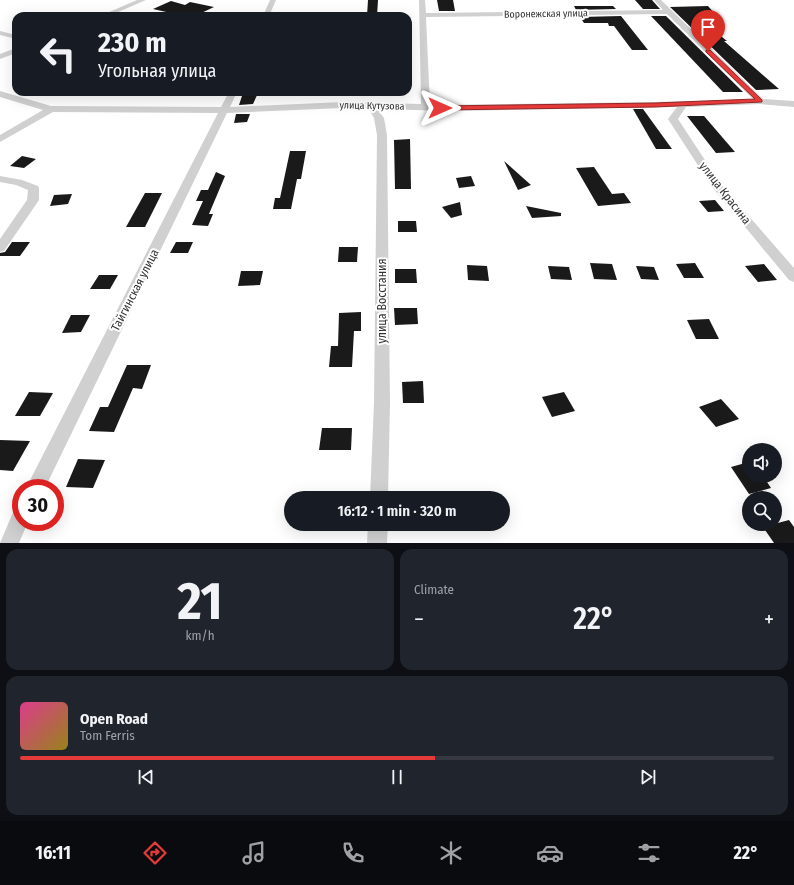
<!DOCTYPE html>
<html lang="en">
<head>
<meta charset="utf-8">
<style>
	:root { --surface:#171b24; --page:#20242c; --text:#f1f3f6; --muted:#9ea1a6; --line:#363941; --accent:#e53a39 }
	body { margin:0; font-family:"Fira Sans Condensed",sans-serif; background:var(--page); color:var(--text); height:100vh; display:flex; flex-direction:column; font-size:15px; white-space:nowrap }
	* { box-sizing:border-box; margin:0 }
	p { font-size:13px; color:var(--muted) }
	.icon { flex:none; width:22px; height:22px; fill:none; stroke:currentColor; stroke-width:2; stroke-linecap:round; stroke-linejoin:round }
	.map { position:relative; height:543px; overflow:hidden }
	.details { display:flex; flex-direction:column; gap:6px; padding:6px; background:#0d0f14; flex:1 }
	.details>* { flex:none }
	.top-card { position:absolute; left:12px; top:12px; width:400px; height:84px; border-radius:12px; box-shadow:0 4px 16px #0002; background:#171b24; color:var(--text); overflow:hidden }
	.fabs { position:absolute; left:742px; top:443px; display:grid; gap:8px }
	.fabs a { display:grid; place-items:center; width:40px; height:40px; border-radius:50%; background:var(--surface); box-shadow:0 4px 16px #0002; font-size:20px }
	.speed { position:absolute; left:12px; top:479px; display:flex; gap:8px; font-size:20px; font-weight:700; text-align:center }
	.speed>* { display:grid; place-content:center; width:52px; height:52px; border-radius:50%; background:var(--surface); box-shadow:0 4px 16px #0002; line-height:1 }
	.speed .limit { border:6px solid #d22; background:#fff; color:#111 }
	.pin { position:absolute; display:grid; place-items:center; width:34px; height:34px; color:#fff; margin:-41px -17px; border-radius:50% 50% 50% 0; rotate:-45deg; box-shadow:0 0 4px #0007 }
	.pin .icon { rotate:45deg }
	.me { position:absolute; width:44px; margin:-22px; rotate:90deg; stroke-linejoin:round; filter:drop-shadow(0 0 3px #0008) }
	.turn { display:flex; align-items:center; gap:14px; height:84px; padding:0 20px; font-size:18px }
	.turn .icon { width:52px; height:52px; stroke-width:2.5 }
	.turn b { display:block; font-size:28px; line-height:34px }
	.big { font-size:30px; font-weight:600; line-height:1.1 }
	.details .card { flex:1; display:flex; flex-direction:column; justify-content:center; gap:6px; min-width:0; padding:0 14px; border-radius:12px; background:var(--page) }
	.details .dial { align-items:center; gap:0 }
	.dial b { font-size:52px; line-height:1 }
	.song { display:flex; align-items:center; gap:12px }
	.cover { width:48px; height:48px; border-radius:6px; background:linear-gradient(135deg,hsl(330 70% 55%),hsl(50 70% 35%)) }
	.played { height:4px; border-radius:2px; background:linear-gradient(90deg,var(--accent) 55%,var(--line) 55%) }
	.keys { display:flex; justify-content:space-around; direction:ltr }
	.heat { display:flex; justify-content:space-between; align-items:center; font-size:22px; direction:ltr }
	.details .tiles { flex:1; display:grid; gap:6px; grid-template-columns:1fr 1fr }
	.card:last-child { grid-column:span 2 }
	.trip { position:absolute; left:284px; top:491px; width:226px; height:40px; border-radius:20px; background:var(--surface); box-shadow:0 4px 16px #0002; font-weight:600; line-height:40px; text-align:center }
	.tab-bar { display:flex; height:64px; justify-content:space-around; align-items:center; background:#090b0e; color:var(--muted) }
	.tab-bar .icon { width:28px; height:28px }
	.tab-bar .current { color:var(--accent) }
	.tab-bar b { font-size:18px; color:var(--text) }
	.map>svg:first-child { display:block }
</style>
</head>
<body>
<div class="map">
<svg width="794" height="543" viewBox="0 0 794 543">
	<rect width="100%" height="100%" fill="#fff"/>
	<!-- building -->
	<g fill="#1a1a1a">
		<path d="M368 0H378L377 16H367Z"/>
		<path d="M437 0H453L455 11H439Z"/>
		<path d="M635 0H652L660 9H643Z"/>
		<path d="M171 1 185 5 190 2 214 7 195 16H184L153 9Z"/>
		<path d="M574 6H613L616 9 576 10Z"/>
		<path d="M708 6 721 21H702L727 41H724L779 89 756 90 670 7Z"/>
		<path d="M621 16 648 50H632L614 26H609L608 23H584L580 17Z"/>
		<path d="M651 16H666L743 92H723Z"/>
		<path d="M243 93H258L253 104 239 105Z"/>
		<path d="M633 109H643L672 149H656Z"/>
		<path d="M236 114H250L247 122 234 123Z"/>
		<path d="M687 116H704L735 152 716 153Z"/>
		<path d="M410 139 411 189H395L394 140Z"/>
		<path d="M290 151H306L301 179H297L291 209H273L275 198H280Z"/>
		<path d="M22 156 36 159 24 168 10 166Z"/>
		<path d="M504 161 531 185 518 190Z"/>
		<path d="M594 167 612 194 624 193 631 203 598 206 576 168Z"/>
		<path d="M216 172 225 176 209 214H213L208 226 192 225 203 201H196L201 190H208Z"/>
		<path d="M471 176 475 186 459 188 456 178Z"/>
		<path d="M145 193H162L145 227H126Z"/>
		<path d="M72 194 68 204 50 206 54 195Z"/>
		<path d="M715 200 724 211 708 212 699 201Z"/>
		<path d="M460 202 462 215 451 218 442 207Z"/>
		<path d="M526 206 561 213V216L532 218Z"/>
		<path d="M398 221H416L417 232H398Z"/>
		<path d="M12 242H30L20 256H0V253L5 252Z"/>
		<path d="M176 242H193L188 253H170Z"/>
		<path d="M339 247H358L357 262H338Z"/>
		<path d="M590 263 612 264 617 280 594 279Z"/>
		<path d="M695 263 704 278H684L676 264Z"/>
		<path d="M764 264 777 280 758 282 745 266Z"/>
		<path d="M467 265 487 266 489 281 468 280Z"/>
		<path d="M548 266 569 267 572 280 551 279Z"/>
		<path d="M636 266 654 267 659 280 641 279Z"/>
		<path d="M395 269H416L417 283H395Z"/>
		<path d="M241 271H263L260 285 238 286Z"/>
		<path d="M99 275H118L110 289H90Z"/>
		<path d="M394 308H417L418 324 395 325Z"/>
		<path d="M361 312V331H354L352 367H329L331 346H338L339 313Z"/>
		<path d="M71 315H90L81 332 62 333Z"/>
		<path d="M709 319 719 339H696L687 320Z"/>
		<path d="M127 365H151L142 389 133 388 114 432 89 431 100 407H108Z"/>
		<path d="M423 381 424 403H403L402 382Z"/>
		<path d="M29 392 53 393 40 416H15Z"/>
		<path d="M564 392 575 411 552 417 542 397Z"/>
		<path d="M721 399 739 419 716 427 699 407Z"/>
		<path d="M322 428H352L351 450H319Z"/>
		<path d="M0 440 30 441 13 471 0 470Z"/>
		<path d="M78 459 105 460 93 488 66 487Z"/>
		<path d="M749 462V476H763L771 488 749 494 731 467Z"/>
		<path d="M789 520 794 527V543H774L763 527Z"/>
	</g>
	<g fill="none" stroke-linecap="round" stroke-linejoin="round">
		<!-- minor -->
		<g fill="#d0d0d0" fill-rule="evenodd">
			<path d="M137 0H146L109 16H100Z"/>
			<path d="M270 0H276L269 16H263Z"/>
			<path d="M419 0H425L426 13 663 10 654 0H661L763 99 794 101V107L760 104 686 107 678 119 720 183 794 268V282L789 280 712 187 668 119 677 107 453 111 377 109 384 118 387 135 390 403 388 498H370L374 403 377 135 374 118 368 108H343L227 113 45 488H26L218 113 53 112 0 142V135L43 110 0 97V91L51 106 221 107 229 92H237L230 107 343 102 421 104ZM667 14 753 99 655 102 430 105 426 17Z"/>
			<path d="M0 31 16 35V39L0 35Z"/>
			<path d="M16 48V53L0 59V54Z"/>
			<path d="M0 176 22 180 38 186 39 188V200L4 251 0 252V239L27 200 28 190 16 185 0 182Z"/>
			<path d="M21 508V522H28L19 543H0L14 510Z"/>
			<path d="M368 524H388L387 543H367Z"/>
		</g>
	</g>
	<!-- route -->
	<path fill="#e53a39" stroke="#952625" d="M706 50H710L762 100V102L655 107 440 110 437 108 440 106 655 103 755 99 706 52Z"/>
	<g text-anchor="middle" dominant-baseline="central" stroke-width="4" stroke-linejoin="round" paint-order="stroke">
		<!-- far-street labels -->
		<g font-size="10" fill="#333" stroke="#fff">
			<text transform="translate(546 14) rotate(-1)">Воронежская улица</text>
			<text transform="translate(372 106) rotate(1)">улица Кутузова</text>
		</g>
		<!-- street labels -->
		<g font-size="12" fill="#333" stroke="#fff">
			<text transform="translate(725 193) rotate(52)">улица Красина</text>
			<text transform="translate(135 290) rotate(-63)">Тайгинская улица</text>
			<text transform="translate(382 301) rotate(-90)">улица Восстания</text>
		</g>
	</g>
</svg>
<div class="fabs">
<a><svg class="icon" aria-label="sound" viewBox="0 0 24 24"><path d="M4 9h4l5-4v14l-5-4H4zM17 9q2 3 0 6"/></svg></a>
<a><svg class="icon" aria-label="search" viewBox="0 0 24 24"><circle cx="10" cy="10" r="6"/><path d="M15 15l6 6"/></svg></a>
</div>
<div class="speed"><div class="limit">30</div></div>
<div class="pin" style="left:708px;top:51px;background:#d93025"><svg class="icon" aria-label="arrive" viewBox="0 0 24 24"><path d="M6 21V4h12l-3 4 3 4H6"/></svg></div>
<svg class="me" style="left:440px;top:108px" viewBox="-20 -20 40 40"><path d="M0-17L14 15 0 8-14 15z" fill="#e53a39" stroke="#fff" stroke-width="4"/></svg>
<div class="trip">16:12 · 1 min · 320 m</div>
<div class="top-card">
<div class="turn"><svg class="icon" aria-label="left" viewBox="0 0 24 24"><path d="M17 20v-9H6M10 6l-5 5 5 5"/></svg><div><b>230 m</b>Угольная улица</div></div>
</div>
</div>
<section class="details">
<div class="tiles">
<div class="card dial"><b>21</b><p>km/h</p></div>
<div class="card"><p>Climate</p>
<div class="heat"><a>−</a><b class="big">22°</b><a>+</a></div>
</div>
<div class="card">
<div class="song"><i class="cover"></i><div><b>Open Road</b><p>Tom Ferris</p></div></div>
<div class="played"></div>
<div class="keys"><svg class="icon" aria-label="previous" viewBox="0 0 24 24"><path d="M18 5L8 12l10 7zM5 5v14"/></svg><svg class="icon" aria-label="pause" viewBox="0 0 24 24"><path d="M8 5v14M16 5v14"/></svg><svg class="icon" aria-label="next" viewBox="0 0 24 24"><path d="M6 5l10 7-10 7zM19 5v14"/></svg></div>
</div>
</div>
</section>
<nav class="tab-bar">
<b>16:11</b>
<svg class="icon current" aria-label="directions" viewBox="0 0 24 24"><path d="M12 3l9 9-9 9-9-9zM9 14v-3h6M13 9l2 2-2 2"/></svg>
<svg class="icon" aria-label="music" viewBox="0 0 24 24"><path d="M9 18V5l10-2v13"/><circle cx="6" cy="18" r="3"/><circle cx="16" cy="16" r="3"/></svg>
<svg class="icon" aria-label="phone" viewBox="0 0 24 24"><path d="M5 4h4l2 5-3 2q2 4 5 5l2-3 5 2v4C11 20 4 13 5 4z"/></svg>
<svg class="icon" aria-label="climate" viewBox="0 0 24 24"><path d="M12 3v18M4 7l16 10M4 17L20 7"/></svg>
<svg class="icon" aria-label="car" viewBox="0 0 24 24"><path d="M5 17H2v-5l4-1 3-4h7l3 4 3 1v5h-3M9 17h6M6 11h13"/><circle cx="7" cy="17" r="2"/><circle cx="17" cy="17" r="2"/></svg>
<svg class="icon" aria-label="filters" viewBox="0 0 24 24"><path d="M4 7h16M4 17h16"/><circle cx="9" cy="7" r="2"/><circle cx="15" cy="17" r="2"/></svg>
<b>22°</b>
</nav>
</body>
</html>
